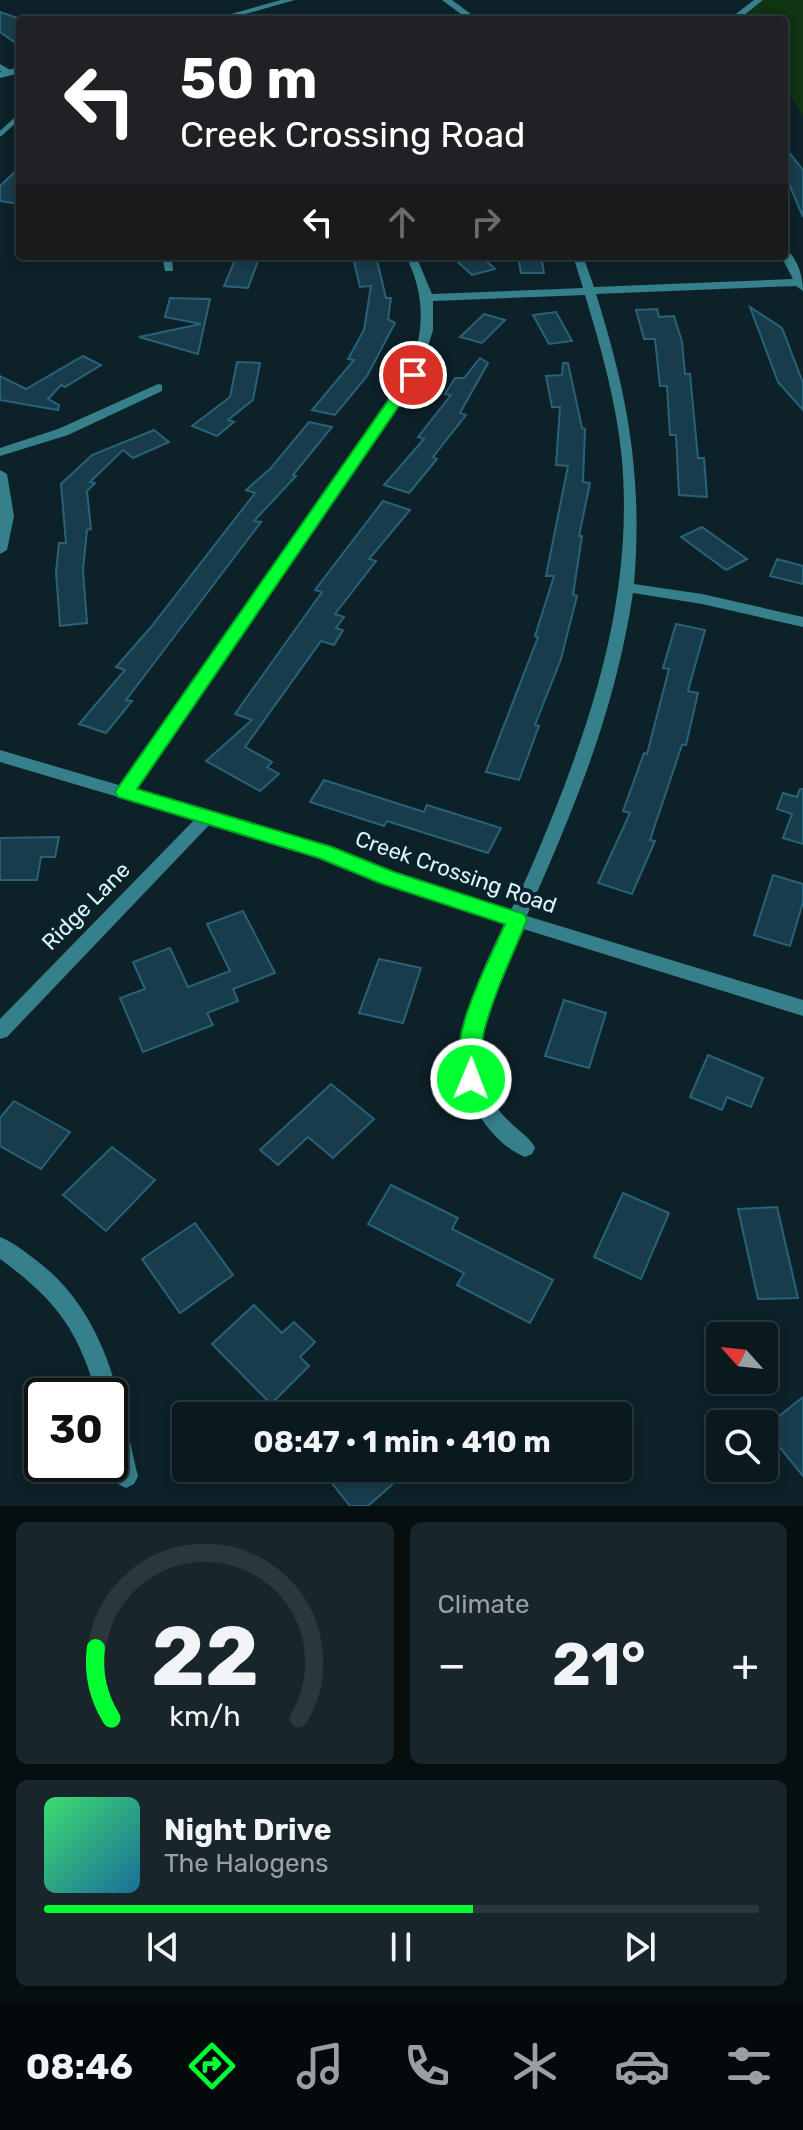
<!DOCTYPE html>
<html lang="en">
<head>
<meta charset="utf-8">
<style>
	:root { --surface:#0a191e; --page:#18262b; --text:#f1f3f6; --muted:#99a0a4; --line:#2a383c; --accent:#01ff31 }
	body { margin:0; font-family:Rubik,sans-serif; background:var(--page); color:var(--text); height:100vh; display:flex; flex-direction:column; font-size:30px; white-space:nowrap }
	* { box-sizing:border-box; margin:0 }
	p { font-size:26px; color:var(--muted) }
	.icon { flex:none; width:44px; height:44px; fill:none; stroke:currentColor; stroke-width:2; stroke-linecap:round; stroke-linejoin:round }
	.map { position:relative; height:1506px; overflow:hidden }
	.sheet { display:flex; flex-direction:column; gap:16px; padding:16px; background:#060e10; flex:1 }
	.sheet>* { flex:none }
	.top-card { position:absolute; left:16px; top:16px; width:772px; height:244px; border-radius:8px; box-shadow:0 4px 12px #0003,0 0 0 2px var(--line); background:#202124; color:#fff; overflow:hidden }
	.needle { width:52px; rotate:297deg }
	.fabs { position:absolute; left:706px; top:1322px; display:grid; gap:16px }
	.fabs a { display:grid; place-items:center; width:72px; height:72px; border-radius:8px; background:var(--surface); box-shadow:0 4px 12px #0003,0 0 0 2px var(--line); font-size:40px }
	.speed { position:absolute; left:24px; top:1378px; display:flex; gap:16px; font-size:40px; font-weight:700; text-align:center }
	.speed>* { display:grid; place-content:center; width:104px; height:104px; border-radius:50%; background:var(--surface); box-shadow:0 4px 12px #0003,0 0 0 2px var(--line); line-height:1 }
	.speed .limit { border:4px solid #111; border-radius:12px; background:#fff; color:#111 }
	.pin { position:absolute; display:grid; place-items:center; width:68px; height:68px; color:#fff; margin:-34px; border:4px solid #fff; border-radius:50%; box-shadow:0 2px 8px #0007 }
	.me { position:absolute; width:88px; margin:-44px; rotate:1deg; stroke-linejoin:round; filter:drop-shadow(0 0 6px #0008) }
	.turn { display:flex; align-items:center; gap:28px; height:168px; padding:0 32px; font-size:36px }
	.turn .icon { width:104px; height:104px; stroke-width:2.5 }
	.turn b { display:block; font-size:56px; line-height:68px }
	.lanes { display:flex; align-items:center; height:76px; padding:0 32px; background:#0003; justify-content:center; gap:40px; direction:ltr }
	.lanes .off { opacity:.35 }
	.big { font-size:60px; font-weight:700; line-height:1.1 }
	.sheet .widget { flex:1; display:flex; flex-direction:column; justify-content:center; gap:12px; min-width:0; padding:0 28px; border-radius:12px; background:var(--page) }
	.sheet .dial { align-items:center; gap:0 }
	.dial svg { height:208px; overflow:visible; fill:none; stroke:var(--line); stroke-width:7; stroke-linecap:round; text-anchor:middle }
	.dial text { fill:var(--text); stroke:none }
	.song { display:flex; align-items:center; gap:24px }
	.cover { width:96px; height:96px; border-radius:12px; background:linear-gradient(135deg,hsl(140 70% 55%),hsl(200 70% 35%)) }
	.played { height:8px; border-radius:4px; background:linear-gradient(90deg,var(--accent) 60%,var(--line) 60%) }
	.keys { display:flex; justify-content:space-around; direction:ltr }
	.heat { display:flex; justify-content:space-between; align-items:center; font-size:44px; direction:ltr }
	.sheet .tiles { flex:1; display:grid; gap:16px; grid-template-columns:1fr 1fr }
	.widget:last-child { grid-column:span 2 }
	.trip { position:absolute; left:172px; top:1402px; width:460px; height:80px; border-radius:8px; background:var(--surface); box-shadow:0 4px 12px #0003,0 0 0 2px var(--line); font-weight:700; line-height:80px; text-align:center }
	.tab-bar { display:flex; height:128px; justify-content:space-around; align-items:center; background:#040a0c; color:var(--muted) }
	.tab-bar .icon { width:56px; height:56px }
	.tab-bar .on { color:var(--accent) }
	.tab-bar b { font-size:36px; color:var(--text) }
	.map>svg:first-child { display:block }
</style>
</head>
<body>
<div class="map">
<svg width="803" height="1506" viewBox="0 0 803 1506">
	<rect width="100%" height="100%" fill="#0d2128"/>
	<!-- green -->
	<path fill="#103312" d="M759 0H803V116L784 85V20H751L747 8Z"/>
	<!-- building -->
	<g fill="#183c4b" stroke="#286279" stroke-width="2">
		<path d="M0 12 20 19V46L0 32Z"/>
		<path d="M784 146 803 170V217L784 172Z"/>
		<path d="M20 167V204L0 201V186Z"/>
		<path d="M376 256 386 298H391L388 319 395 323 367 376 335 415 312 410 354 360 348 359 364 330 371 286 360 287 354 262 375 260Z"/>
		<path d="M451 256H481L495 269 472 275Z"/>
		<path d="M518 256H541L544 273H521Z"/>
		<path d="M235 260 258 261 248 288 224 286Z"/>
		<path d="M170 298 210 299 198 354 139 337 201 324 165 317Z"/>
		<path d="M750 307 782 328 803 383V410L778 382Z"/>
		<path d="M657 309 659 317 674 316 682 342 685 374H690L698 458H704L707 497 679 495 676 435H670L667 386H660L655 339H644L636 310Z"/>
		<path d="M556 312 572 341 549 344 533 315Z"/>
		<path d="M484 314 505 320 482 343 460 337Z"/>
		<path d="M83 356 101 365 65 387 61 385 48 399 59 405 58 410 0 400V376L26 389Z"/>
		<path d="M480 358 488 363 460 413 466 415 433 457 437 459 409 493 384 485 424 439 418 437 451 395 445 394 455 378H464Z"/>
		<path d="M237 362 260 363 253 400 228 420 234 422 217 436 192 426 230 397Z"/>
		<path d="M563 363H568L582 428 585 429 583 482 590 483 579 536H582L573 595 577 596 561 659 535 725 539 726 519 780 486 772 538 637 535 636 554 576H546L568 466 556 465 560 407H552L546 376 562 375Z"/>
		<path d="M309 422 332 427 293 475 296 476 254 521 261 522 126 700 132 701 106 733 79 724 125 670 116 667 151 627 255 493 246 490 271 468Z"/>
		<path d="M154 430 169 442 133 458 123 450 90 482 95 483 87 491 91 529 87 530 83 570 87 623 60 626 56 572 59 543H66L61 484 92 455Z"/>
		<path d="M383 501 410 510 369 559 376 561 335 614 344 617 336 628 343 630 334 645 321 641 245 747 272 762 267 767 279 774 260 791 206 761 252 720 235 714 322 592 315 590Z"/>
		<path d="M702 527 747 559 726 570 681 537Z"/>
		<path d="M777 559 803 566V584L770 576Z"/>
		<path d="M676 624 705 630 688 691 698 693 686 745H682L650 840 655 841 632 894 598 883 630 813 623 811 644 753 647 754 669 669 663 668Z"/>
		<path d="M324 780 424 812 427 805 501 828 488 853 387 821 384 826 310 802Z"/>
		<path d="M800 789H803V844L783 838 792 814 777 809 783 793 797 797Z"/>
		<path d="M59 837 55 857H41L37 880H0V838Z"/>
		<path d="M773 875 803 884V902L790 946 754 935Z"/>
		<path d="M243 911 275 973 233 989 238 1001 207 1013 213 1025 143 1052 120 998 145 989 133 962 170 948 188 987 230 971 207 924Z"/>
		<path d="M379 959 421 968 403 1023 359 1013Z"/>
		<path d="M564 1000 606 1013 589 1068 545 1056Z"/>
		<path d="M708 1055 763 1078 751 1107 727 1097 722 1110 690 1097Z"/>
		<path d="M331 1084 374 1119 333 1158 308 1137 278 1165 260 1150Z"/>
		<path d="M14 1101 70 1132 41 1169 0 1146V1118Z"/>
		<path d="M112 1147 155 1180 106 1231 63 1195Z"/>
		<path d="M391 1185 458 1218 452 1229 553 1280 530 1323 457 1285 464 1273 368 1224Z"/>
		<path d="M623 1193 669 1213 641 1279 594 1257Z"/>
		<path d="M777 1207 798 1298 758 1299 738 1209Z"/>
		<path d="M195 1223 233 1275 180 1313 142 1259Z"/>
		<path d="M254 1305 282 1333 294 1322 315 1342 300 1357 309 1366 271 1404 212 1344Z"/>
		<path d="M803 1397V1476L764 1428Z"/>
		<path d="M320 1468H411L368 1506H350Z"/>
	</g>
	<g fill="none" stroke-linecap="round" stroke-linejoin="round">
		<!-- service -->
		<path stroke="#35808b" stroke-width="5" d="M0 134 20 116"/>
		<!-- minor -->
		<g fill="#35808b" fill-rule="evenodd">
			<path d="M442 0H452L479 20H469Z"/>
			<path d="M754 0H763L738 20H728Z"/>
			<path d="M0 64 12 71V75L0 71Z"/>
			<path d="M784 248C797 256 803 276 803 291L796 286 596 294C628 395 643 478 634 584L702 594 803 617V627L702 604 633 593C623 659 605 723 581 786 566 826 549 865 532 904 512 951 468 1024 481 1077 486 1097 500 1113 514 1126 522 1133 531 1139 535 1148L532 1154 525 1157C491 1144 457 1091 460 1055 464 991 508 922 533 863 588 734 634 603 622 460 617 404 601 348 585 295L433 301V330L419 375 131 796H119L117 792 407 375C425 333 426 297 406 256H416L432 294 583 288 573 256H583L594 287 793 279 781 256H784Z"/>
			<path d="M162 256H172L173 271H165Z"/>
			<path d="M158 384 162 385V391L68 435 0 456V448L58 429Z"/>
			<path d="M0 470 7 474 14 516 7 550 0 554Z"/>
			<path d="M207 811 213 813 215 817 213 821 7 1037 0 1039V1019L201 813Z"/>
			<path d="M0 1237C15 1243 28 1254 41 1264 107 1317 120 1398 138 1476L134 1484 126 1488 118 1484C106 1457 110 1425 110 1396H97C78 1329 56 1300 0 1259Z"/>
		</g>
		<!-- tertiary -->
		<g fill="#35808b" fill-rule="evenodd">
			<path d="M281 0H295L224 20H210Z"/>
			<path d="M20 67V73L0 78V72Z"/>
			<path d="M0 750 325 846 393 872 517 913 803 1000V1016L517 927 381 882 320 857 0 762Z"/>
		</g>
	</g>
	<!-- route -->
	<path fill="#01ff31" stroke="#01a620" stroke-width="2" d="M413 371 420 375 137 789 332 847 394 872 524 914 527 920C512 956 494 993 484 1031 480 1048 485 1073 479 1086L471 1089 463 1086C443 1043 488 964 505 924L380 883 319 858 118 797 115 792 408 372Z"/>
	<g text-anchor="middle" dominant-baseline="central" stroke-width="8" stroke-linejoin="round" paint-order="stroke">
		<!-- street labels -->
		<g font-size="22" fill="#d5f6ff" stroke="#0d2128">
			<text transform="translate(456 872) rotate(19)">Creek Crossing Road</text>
			<text transform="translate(86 906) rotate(-45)">Ridge Lane</text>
		</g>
	</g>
</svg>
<div class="fabs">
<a><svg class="needle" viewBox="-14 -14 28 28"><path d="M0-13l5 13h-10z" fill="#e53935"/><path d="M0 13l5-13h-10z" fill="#99a0a4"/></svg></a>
<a><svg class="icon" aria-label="search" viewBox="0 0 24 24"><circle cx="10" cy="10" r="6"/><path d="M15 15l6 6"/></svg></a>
</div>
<div class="speed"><div class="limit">30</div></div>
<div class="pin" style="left:413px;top:375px;background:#d93025"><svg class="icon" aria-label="arrive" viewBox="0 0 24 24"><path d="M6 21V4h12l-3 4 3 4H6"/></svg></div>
<svg class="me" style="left:471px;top:1079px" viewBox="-20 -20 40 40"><circle r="17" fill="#01ff31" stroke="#fff" stroke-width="3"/><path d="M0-11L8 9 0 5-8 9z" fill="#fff"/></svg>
<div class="trip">08:47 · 1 min · 410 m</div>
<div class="top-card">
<div class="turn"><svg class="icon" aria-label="left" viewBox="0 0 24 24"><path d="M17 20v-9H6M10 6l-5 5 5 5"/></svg><div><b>50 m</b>Creek Crossing Road</div></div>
<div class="lanes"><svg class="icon" aria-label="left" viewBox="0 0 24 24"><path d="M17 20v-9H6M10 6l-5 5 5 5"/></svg><svg class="icon off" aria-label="ahead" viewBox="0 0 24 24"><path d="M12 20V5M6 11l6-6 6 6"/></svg><svg class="icon off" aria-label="right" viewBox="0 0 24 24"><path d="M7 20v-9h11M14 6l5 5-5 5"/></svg></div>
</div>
</div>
<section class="sheet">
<div class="tiles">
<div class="widget dial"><svg viewBox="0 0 100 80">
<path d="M14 69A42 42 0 1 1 86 69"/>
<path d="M14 69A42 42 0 0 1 8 42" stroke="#01ff31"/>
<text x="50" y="56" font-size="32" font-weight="700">22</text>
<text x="50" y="72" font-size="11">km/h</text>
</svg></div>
<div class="widget"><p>Climate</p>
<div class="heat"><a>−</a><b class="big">21°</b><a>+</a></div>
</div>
<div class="widget">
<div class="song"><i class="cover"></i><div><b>Night Drive</b><p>The Halogens</p></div></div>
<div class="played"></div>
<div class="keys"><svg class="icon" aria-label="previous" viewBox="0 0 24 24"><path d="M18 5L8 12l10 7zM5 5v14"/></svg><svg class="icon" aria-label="pause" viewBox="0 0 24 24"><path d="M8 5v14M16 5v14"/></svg><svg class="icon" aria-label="next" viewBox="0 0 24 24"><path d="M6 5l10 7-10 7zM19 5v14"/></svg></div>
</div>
</div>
</section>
<nav class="tab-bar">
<b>08:46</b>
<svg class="icon on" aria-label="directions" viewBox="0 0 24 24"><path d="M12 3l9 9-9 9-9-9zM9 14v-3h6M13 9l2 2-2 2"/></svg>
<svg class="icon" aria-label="music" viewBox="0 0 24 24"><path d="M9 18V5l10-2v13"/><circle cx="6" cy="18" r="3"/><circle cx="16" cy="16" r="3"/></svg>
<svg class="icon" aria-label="phone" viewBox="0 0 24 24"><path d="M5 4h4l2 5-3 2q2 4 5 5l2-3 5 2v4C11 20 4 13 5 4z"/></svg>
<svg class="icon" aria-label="climate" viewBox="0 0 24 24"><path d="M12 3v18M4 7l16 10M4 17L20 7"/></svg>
<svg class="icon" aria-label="car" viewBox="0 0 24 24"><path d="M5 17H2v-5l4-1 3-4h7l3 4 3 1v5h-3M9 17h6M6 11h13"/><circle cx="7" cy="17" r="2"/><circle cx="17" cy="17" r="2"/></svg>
<svg class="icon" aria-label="filters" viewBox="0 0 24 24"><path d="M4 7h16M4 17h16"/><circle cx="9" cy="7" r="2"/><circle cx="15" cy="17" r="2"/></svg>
</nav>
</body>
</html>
